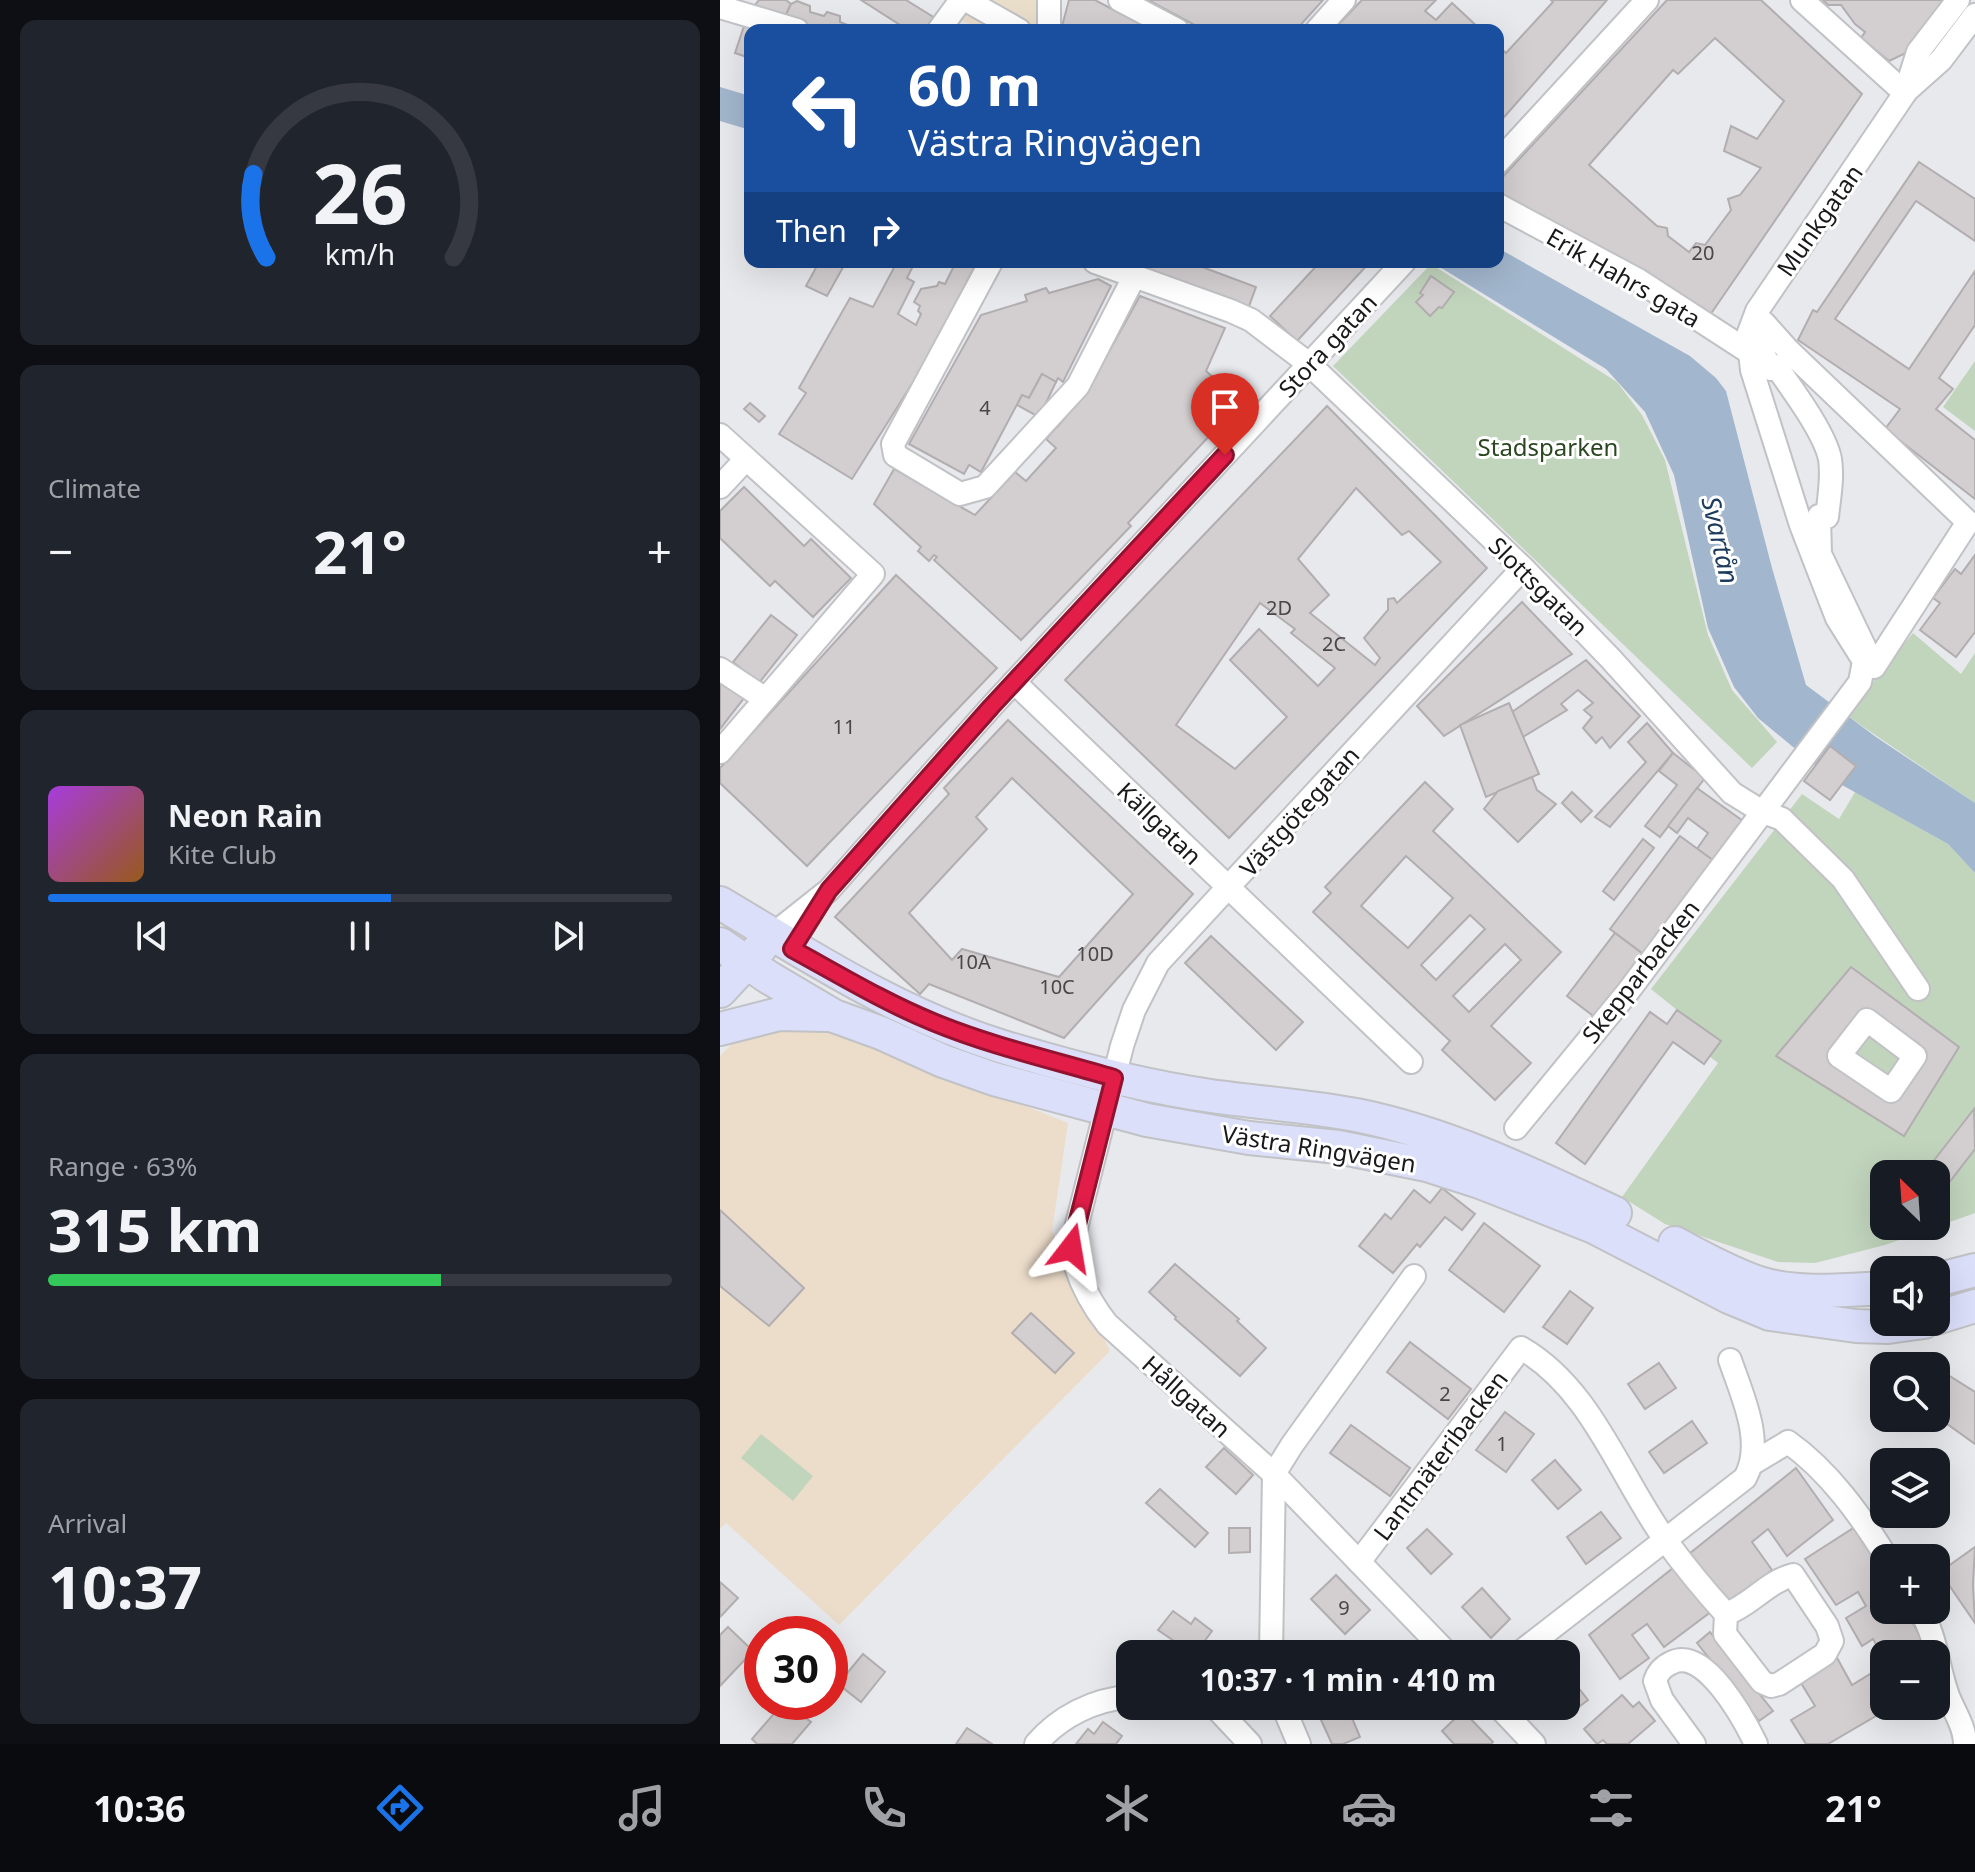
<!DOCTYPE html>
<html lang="en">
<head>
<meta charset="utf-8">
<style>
	:root { --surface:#171b24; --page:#20242c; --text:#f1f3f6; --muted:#9ea1a6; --line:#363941; --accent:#1a73e8 }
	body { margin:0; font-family:"Noto Sans",sans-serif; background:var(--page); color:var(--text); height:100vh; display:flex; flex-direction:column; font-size:30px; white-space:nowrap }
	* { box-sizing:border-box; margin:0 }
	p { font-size:26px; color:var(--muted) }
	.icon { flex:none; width:44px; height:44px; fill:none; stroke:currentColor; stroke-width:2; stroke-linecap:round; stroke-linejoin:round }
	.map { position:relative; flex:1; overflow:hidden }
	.side { display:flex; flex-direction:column; gap:20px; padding:20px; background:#0d0f14; width:720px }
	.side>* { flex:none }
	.top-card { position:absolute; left:24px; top:24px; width:760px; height:244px; border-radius:16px; box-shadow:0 8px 32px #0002; background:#1a4fa0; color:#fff; overflow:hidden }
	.needle { width:52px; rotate:335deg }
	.controls { position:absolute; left:1150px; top:1160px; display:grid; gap:16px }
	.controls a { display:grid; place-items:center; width:80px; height:80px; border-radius:16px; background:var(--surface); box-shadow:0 8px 32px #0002; font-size:40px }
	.speed { position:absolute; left:24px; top:1616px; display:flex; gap:16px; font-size:40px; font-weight:700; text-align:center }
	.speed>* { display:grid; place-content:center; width:104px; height:104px; border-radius:50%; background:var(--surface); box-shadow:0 8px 32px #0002; line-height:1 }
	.speed .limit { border:12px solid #d22; background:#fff; color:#111 }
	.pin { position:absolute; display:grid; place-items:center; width:68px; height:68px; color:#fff; margin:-82px -34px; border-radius:50% 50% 50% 0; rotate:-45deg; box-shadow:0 0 8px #0007 }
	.pin .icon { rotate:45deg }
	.me { position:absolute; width:88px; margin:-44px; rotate:14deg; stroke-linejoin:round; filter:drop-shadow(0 0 6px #0008) }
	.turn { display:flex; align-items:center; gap:28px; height:168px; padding:0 32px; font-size:36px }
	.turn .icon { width:104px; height:104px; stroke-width:2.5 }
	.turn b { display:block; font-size:56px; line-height:68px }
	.then { display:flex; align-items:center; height:76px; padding:0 32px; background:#0003; gap:16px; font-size:30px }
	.big { font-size:60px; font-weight:700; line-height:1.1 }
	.side .widget { flex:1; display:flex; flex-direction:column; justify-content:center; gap:12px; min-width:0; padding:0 28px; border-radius:16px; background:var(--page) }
	.side .dial { align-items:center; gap:0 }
	.dial svg { height:208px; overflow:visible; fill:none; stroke:var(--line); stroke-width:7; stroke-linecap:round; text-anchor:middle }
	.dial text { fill:var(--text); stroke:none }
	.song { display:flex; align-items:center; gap:24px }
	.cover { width:96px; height:96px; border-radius:12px; background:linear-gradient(135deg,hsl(280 70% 55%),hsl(30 70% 35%)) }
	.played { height:8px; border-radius:4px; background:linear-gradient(90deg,var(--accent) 55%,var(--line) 55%) }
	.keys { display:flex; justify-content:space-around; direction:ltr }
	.heat { display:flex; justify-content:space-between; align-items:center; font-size:44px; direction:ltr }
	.charge { height:12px; border-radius:6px; background:linear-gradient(90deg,#34c759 63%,var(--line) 0) }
	.trip { position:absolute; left:396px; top:1640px; width:464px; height:80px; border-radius:16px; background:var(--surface); box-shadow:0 8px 32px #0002; font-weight:700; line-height:80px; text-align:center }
	.tab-bar { display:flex; height:128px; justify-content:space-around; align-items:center; background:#090b0e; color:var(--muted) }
	.tab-bar .icon { width:56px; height:56px }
	.tab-bar .active { color:var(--accent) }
	.tab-bar b { font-size:36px; color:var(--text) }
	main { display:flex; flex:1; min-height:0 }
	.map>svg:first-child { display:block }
</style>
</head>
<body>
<main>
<section class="side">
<div class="widget dial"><svg viewBox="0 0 100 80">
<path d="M14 69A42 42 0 1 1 86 69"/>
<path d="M14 69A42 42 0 0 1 9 37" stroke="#1a73e8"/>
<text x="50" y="56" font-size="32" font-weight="700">26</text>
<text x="50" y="72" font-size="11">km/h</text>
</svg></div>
<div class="widget"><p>Climate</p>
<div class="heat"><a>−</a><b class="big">21°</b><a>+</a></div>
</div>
<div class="widget">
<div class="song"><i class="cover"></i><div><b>Neon Rain</b><p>Kite Club</p></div></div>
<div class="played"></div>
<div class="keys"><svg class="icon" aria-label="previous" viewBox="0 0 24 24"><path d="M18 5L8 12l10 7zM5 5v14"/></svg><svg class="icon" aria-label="pause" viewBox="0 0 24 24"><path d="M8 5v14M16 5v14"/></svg><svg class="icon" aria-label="next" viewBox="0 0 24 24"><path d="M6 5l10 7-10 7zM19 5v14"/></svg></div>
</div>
<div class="widget"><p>Range · 63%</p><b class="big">315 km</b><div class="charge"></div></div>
<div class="widget"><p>Arrival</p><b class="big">10:37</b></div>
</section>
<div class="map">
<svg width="1255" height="1744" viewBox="0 0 1255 1744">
	<rect width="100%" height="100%" fill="#e8e9ed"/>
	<!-- commercial -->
	<path fill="#e9deca" d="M232 0H316V30H266L235 18Z"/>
	<!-- education -->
	<path fill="#ecddca" d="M101 1025 348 1123 332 1231 390 1351 119 1625 6 1523 0 1529V1056L22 1034Z"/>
	<!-- green -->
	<g fill="#c1d4bc" fill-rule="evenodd">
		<path d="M711 264 897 382 922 415 945 460 988 635 1012 690 1057 742 1032 768 613 366Z"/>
		<path d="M1255 361V431L1223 407Z"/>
		<path d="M1193 633 1241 674 1255 653V803L1126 715Z"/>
		<path d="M1135 792 1228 844 1255 873V1213L1165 1245 1095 1263 1058 1262 945 1224 902 1197 998 1063 989 1056 957 1010 931 989 1082 794 1119 819ZM1164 1174H1216V1226H1164Z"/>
		<path d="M41 1434 93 1476 73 1501 21 1458Z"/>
	</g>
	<!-- water -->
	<g fill="#a2b6cd">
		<path d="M0 87 30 96V130L0 121Z"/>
		<path d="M778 248 970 356 996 378 1006 391 1052 568 1086 685 1156 737 1255 803V873L1228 844 1122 785 1136 765 1110 747 1096 766 1038 718 1014 687 988 628 954 475 925 412 886 369 723 269 707 262H778Z"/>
	</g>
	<!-- building -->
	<g fill="#d3ced0" stroke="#b2aeb0" stroke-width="2" fill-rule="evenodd">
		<path d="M39 0H66L71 4 63 21 32 9Z"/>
		<path d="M141 0H186L215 18 207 30H188Z"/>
		<path d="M349 0H375L432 30H341Z"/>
		<path d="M428 0H603L576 30H484Z"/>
		<path d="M642 0H716L705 11 716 20 732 3 761 30H613Z"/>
		<path d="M831 0H887L778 124V46L786 53 833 2Z"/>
		<path d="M947 0H1041L1142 94 988 318 892 255 778 192V182ZM995 38 1064 101 1037 139 1011 126 1004 151 1041 168 1020 195 1008 199 1011 210 985 245 976 243 969 252 948 236 947 228 937 226 869 165 953 70 958 74Z"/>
		<path d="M1103 0H1226L1188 52 1169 61 1141 38 1145 32 1135 24 1121 5H1108Z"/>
		<path d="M77 1 90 6V12L104 16 107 12 120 16V22L140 30H92L63 21 71 4Z"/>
		<path d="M26 20 46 30H30V58L15 53Z"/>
		<path d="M1199 162 1255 199V241L1196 201 1115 319 1189 369 1255 271V325L1219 378 1233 389 1216 409 1255 440V499L1165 429 1180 409 1078 340 1093 310 1097 312Z"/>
		<path d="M99 262H126L107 296 86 286Z"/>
		<path d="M177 262H195L187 278 194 282 178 314 196 325 201 314 198 311 200 306 194 302 201 289 217 286 219 282 225 284 234 266 220 262H257L209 357 132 479 59 434 86 393 79 388 130 298 153 307Z"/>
		<path d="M413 262H469L536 287 528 309 412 265Z"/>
		<path d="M600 262H650L577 341 550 316Z"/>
		<path d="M711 276 734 292 722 308 719 307 710 316 696 302 703 295 700 293Z"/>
		<path d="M378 279 391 286 343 382 338 378 336 382 322 374 309 398 302 395 261 472 249 465 244 474 189 444 261 315 307 301 305 295 326 288 329 293Z"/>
		<path d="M420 296 505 328 486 371 521 402 408 523 411 526 301 640 214 560 217 557 214 555 209 561 198 551 201 547 154 504 174 469 255 515 295 472 306 481 336 448 326 439 365 395Z"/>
		<path d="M322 374 336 382 324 407 345 418 337 427 297 405 302 395 309 398Z"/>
		<path d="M30 403 45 416 39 422 24 409Z"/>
		<path d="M607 406 767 568 509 838 345 680ZM636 488 682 535 689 531 721 562 677 603 674 598 668 599V610L644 638 660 658 655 665 590 613 609 595 578 559ZM540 603 575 629 571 633 615 668 598 686 539 629 510 660 567 717 515 769 456 725Z"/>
		<path d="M24 487 84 546 91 539 131 578 93 617 55 581 50 586 0 538V511Z"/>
		<path d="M1255 555V632L1236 657 1200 630 1220 603 1213 598 1235 569 1241 574Z"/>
		<path d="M176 575 277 668 87 866 0 783V768Z"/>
		<path d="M802 602 852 654 724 736 697 706Z"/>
		<path d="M51 615 77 635 39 683 13 662Z"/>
		<path d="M866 660 920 716 890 748 882 737 876 743 863 728 872 717 864 710 873 703 858 690 841 704 847 710 803 737 792 712Z"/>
		<path d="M0 676 24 698 0 729Z"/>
		<path d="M789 703 819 774 766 797 740 725Z"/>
		<path d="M288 720 473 894 344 1038 209 984 200 994 115 917 229 794 224 788ZM292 778 413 894 339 977 242 949 232 960 189 913 267 829 256 817Z"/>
		<path d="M927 723 953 753 890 827 875 817 926 762 908 742Z"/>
		<path d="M1110 746 1136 766 1110 800 1084 781Z"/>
		<path d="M953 753 985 778 940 837 925 826 957 785 939 771Z"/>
		<path d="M812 777 817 790 836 804 798 842 764 809 778 791Z"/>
		<path d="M705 782 733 809 713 831 841 952 771 1026 811 1063 775 1100 722 1050 730 1041 593 912 611 893 605 887ZM686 856 733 898 688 948 641 906ZM750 915 765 929 716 980 701 965ZM785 944 801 960 749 1012 733 996Z"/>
		<path d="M977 788 1023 821 994 861 977 849 988 833 968 818 957 833 948 826Z"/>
		<path d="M852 792 872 811 861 822 842 803Z"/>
		<path d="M960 836 994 861 923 954 890 929Z"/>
		<path d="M923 839 934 848 894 900 883 891Z"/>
		<path d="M895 933 923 954 876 1018 847 996Z"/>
		<path d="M491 936 583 1022 556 1050 465 963Z"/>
		<path d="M1131 967 1239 1047 1184 1136 1056 1056ZM1147 1020 1195 1056 1171 1091 1119 1056Z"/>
		<path d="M957 1010 1001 1041 984 1064 953 1042 865 1164 836 1143 930 1012 947 1024Z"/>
		<path d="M1254 1109 1255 1149 1228 1184 1208 1168Z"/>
		<path d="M722 1188 755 1214 742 1230 725 1217 700 1247 697 1244 673 1273 639 1246 665 1214 671 1219 694 1190 710 1203Z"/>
		<path d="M0 1210 84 1288 49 1326 0 1286Z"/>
		<path d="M764 1223 820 1266 784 1312 729 1270Z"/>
		<path d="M455 1264 519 1319 517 1321 546 1348 520 1376 455 1319 456 1317 429 1292Z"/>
		<path d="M850 1291 873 1308 847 1344 823 1327Z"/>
		<path d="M311 1313 354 1353 335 1373 292 1333Z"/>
		<path d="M690 1342 751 1389 728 1419 667 1372Z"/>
		<path d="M939 1363 956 1388 925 1409 908 1384Z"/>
		<path d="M1217 1368 1255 1392V1444L1216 1416Z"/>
		<path d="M785 1412 814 1434 786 1472 756 1450Z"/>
		<path d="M972 1421 987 1443 944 1473 929 1452Z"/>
		<path d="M631 1425 690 1468 670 1496 610 1453Z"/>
		<path d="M504 1448 533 1475 516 1494 486 1467Z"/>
		<path d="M835 1460 861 1490 838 1509 812 1480Z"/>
		<path d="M1076 1468 1113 1520 1067 1556 1048 1529 1032 1542 1052 1570 1008 1605 969 1554Z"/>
		<path d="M440 1489 488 1533 475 1547 426 1503Z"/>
		<path d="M881 1512 901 1538 866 1564 847 1537Z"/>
		<path d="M1135 1527 1164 1575V1610H1185L1204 1642 1185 1654H1164V1658L1153 1639 1142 1646 1126 1618 1146 1606 1138 1592 1116 1605 1085 1559Z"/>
		<path d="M509 1528H530V1552L509 1553Z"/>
		<path d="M707 1529 732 1554 711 1574 687 1548Z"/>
		<path d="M1255 1547 1253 1585 1255 1623 1220 1572Z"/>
		<path d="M958 1564 992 1611 944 1647 927 1624 912 1635 929 1658 900 1679 869 1635Z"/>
		<path d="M616 1575 650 1610 625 1634 591 1599Z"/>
		<path d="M0 1582 18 1598 0 1617Z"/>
		<path d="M762 1588 790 1619 771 1638 742 1607Z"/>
		<path d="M453 1611 471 1624 475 1618 492 1631 475 1654H449L457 1643 438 1630Z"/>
		<path d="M8 1627 33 1651 0 1686V1635Z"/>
		<path d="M990 1632 1053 1711 1039 1721 977 1643Z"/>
		<path d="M143 1654 165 1672 141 1702 118 1684Z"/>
		<path d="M1116 1656 1132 1685 1155 1671 1164 1687V1706H1173L1108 1744H1086L1071 1720 1095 1706 1078 1678Z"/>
		<path d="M857 1686 868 1700 848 1715 840 1706H846V1695Z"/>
		<path d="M902 1695 913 1707 919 1702 935 1721 908 1744H887L883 1740 877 1744 864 1729Z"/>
		<path d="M64 1702 91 1722 72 1744H37L32 1739Z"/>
		<path d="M603 1706H627L640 1737 623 1744H612L596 1709Z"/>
		<path d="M743 1711 773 1742 771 1744H734L722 1731Z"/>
		<path d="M383 1722 402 1736 396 1744H356L368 1729 374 1734Z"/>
		<path d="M247 1728 272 1744H236Z"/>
	</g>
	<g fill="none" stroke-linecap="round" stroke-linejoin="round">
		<defs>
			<g id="street">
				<path d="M246 0 299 30"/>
				<path d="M400 0 457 30"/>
				<path d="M1082 0 1185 93"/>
				<path d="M0 7 77 30"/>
				<path d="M219 30 241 0"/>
				<path d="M329 30V0"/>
				<path d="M597 30 624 0"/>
				<path d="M1185 92 1221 60 1255 15"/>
				<path d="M778 162 927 0"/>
				<path d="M778 205 918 280 1029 352"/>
				<path d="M271 262 173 444 175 455 240 494 265 487 358 386 415 275"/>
				<path d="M375 262 511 311 531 320 589 364 803 568 890 658 1012 793 1041 811 1062 819 1123 879 1198 989"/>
				<path d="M1044 323 1069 351 1248 522 1154 667 1100 554 1099 516 1107 517C1109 498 1113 478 1110 459 1105 433 1072 389 1056 366L1051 369 1039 345Z"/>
				<path d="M0 435 153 574 0 752"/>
				<path d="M0 487 26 459"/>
				<path d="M0 669 44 698"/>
				<path d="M294 682 691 1062"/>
				<path d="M51 936 109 890 271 707 684 262"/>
				<path d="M1147 1020 1195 1056 1171 1091 1119 1056Z"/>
				<path d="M796 1128 907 993 1140 682 1144 661 1117 618 1081 525 1032 370 1028 335 1037 311 1185 93 1198 52 1238 0"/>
				<path d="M1033 1463 1068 1442C1109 1471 1141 1516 1167 1558"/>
				<path d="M639 1562 801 1348C871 1388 899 1475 944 1538 963 1564 984 1590 1006 1614 1031 1605 1047 1582 1073 1575L1107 1626 1112 1641 1105 1654 1059 1684 1051 1686 1042 1682 1005 1634 1006 1614"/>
				<path d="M1200 1610C1217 1637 1217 1666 1228 1696 1234 1711 1245 1727 1245 1744"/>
				<path d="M551 1654 554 1474 572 1445 694 1276"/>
				<path d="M728 1654 554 1474 387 1324C368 1300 357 1277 351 1248L402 1046 414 1010 438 963 803 568"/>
				<path d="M798 1654 1025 1478C1045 1443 1022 1395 1010 1360"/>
				<path d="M498 1706 499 1711 530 1744"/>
				<path d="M563 1706 579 1744"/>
				<path d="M778 1706 814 1744"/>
				<path d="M316 1744C339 1717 374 1699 410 1697"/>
				<path d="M974 1744 942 1700 935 1681C938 1672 942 1667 951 1663 984 1645 1024 1719 1036 1744"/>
			</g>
			<g id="secondary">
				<path d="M0 903C91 957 178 1014 280 1046 349 1067 420 1086 491 1096 541 1103 592 1106 641 1116 731 1135 813 1175 895 1213"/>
				<path d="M0 944 48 977 114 1016 161 1033 223 1061 274 1079 427 1120 529 1138 618 1147 707 1165 760 1182 874 1227 1009 1297 1050 1314 1136 1326 1168 1327 1204 1322"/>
				<path d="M0 991 41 947"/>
				<path d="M0 1029 59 1014 107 1015"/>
				<path d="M955 1243C982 1258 1010 1273 1039 1283 1078 1295 1124 1290 1164 1288"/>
				<path d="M1216 1280 1255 1270"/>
				<path d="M1216 1318 1255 1306"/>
			</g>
		</defs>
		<!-- street casing -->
		<use href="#street" stroke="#c1c2c6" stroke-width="26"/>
		<!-- secondary casing -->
		<use href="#secondary" stroke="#c1c2c6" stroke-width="36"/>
		<!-- street -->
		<use href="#street" stroke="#fff" stroke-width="22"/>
		<!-- secondary -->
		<use href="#secondary" stroke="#dcdffa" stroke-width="32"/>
	</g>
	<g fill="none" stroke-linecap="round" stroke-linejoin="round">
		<defs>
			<path id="route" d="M351 1248 394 1078C333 1060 271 1046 213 1022 164 1002 118 974 72 949L109 890 271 707 505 455"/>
		</defs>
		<!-- route casing -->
		<use href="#route" stroke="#92132f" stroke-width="20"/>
		<!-- route -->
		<use href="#route" stroke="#e11d48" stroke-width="14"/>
	</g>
	<g text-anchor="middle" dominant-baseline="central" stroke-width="6" stroke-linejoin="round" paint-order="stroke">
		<!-- number labels -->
		<g font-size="20" fill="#484648">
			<text x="983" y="252">20</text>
			<text x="265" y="407">4</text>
			<text x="559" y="607">2D</text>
			<text x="614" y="643">2C</text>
			<text x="124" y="726">11</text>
			<text x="375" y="953">10D</text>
			<text x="253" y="961">10A</text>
			<text x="337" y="986">10C</text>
			<text x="725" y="1393">2</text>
			<text x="782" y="1443">1</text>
			<text x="624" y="1607">9</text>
		</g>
		<!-- street labels -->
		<g font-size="24" fill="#19191b" stroke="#fff">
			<text transform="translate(1099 220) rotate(-55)">Munkgatan</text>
			<text transform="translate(904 277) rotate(30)">Erik Hahrs gata</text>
			<text transform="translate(607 345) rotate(-47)">Stora gatan</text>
			<text transform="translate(819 586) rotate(45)">Slottsgatan</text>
			<text transform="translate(579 811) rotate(-48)">Västgötegatan</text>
			<text transform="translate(440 823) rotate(44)">Källgatan</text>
			<text transform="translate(920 971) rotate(-52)">Skepparbacken</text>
			<text transform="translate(599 1148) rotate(9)">Västra Ringvägen</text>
			<text transform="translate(467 1396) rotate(42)">Hållgatan</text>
			<text transform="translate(720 1455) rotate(-53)">Lantmäteribacken</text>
		</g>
		<!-- park labels -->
		<g font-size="24" fill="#2a4721" stroke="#fff">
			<text x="828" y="446">Stadsparken</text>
		</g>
		<!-- water labels -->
		<g font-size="26" font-style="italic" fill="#1c3b5d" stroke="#fff">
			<text transform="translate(1001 540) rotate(77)">Svartån</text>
		</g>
	</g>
</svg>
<div class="controls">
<a><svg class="needle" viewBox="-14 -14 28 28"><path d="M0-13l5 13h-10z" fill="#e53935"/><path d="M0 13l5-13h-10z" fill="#9ea1a6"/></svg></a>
<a><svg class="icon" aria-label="sound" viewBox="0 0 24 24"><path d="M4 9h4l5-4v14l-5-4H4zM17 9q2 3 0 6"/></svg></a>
<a><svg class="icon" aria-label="search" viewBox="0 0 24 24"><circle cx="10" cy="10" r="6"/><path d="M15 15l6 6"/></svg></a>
<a><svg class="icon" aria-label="layers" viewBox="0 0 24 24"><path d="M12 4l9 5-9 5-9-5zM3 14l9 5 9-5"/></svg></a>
<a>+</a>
<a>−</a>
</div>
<div class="speed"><div class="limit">30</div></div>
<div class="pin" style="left:505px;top:455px;background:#d93025"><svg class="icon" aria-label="arrive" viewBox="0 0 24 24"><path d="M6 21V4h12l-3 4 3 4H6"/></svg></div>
<svg class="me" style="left:351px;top:1248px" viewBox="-20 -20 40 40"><path d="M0-17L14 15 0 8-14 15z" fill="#e11d48" stroke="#fff" stroke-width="4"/></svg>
<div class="trip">10:37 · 1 min · 410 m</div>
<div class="top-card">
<div class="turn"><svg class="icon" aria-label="left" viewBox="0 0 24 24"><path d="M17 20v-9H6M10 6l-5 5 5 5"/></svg><div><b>60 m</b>Västra Ringvägen</div></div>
<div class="then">Then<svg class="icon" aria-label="right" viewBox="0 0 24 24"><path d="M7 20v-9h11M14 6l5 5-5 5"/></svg></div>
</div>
</div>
</main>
<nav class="tab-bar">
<b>10:36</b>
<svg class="icon active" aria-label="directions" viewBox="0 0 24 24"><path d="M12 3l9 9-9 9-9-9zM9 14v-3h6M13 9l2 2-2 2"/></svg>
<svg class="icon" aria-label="music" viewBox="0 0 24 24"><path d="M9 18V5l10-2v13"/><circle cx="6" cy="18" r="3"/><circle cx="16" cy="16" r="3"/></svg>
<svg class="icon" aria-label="phone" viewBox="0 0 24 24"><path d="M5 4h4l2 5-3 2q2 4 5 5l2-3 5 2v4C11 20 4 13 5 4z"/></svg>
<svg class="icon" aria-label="climate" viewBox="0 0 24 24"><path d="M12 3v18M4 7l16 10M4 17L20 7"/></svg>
<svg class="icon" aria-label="car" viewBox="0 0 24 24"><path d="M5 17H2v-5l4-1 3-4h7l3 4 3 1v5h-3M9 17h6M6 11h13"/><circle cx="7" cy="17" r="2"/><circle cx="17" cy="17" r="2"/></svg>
<svg class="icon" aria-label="filters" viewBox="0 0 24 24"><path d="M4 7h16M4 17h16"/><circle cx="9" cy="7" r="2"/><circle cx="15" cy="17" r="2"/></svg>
<b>21°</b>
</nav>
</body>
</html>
